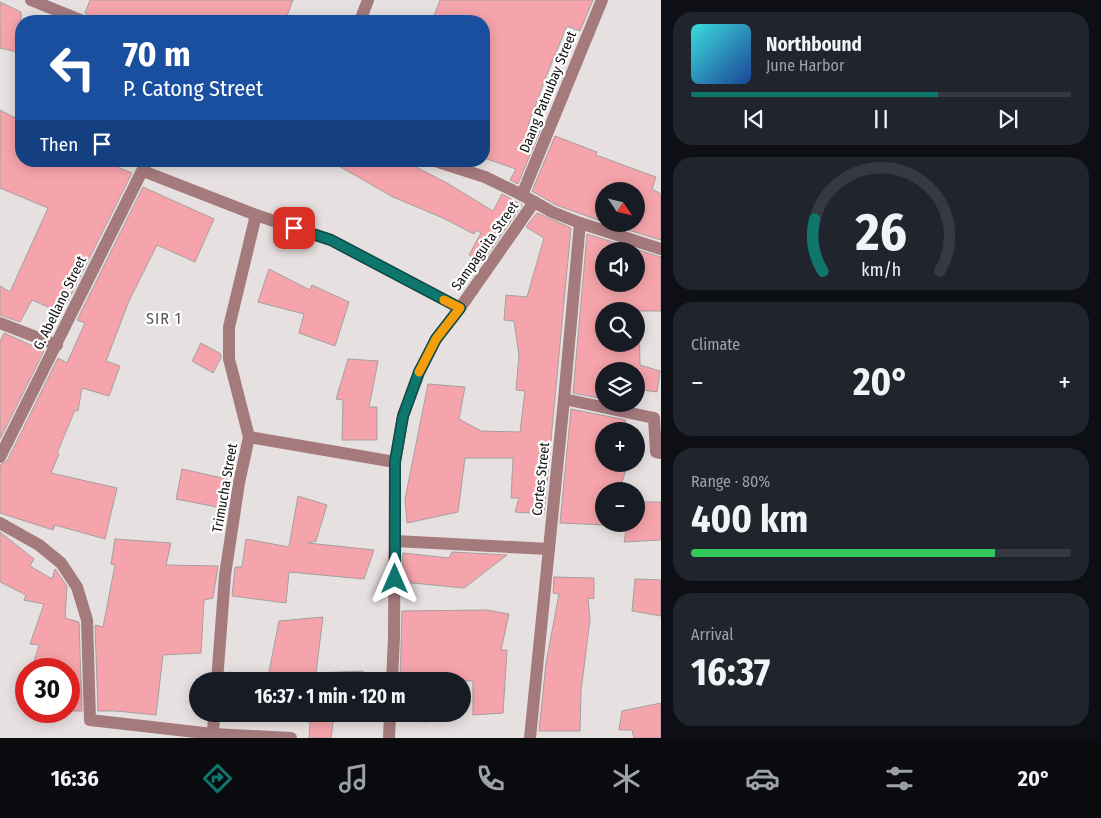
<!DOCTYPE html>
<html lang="en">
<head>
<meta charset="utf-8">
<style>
	:root { --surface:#171b24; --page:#20242c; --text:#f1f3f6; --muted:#9ea1a6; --line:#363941; --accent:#0f766e }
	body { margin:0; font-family:"Fira Sans Condensed",sans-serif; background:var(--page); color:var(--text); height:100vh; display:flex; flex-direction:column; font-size:19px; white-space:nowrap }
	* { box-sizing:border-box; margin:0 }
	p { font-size:16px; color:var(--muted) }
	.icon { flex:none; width:28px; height:28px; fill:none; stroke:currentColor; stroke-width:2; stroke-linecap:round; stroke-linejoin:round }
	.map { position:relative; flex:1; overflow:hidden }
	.drawer { display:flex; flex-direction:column; gap:12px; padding:12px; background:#0d0f14; width:440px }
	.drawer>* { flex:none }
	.top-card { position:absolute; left:15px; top:15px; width:475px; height:152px; border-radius:20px; box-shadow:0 2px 12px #0003; background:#1a4fa0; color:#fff; overflow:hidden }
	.needle { width:32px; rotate:125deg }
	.buttons { position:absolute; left:595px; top:182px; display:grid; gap:10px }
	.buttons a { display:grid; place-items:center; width:50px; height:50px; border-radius:50%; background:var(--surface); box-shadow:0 2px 12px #0003; font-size:25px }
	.speed { position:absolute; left:15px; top:658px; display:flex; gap:10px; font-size:25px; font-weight:700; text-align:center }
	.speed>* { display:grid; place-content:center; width:65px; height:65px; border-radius:50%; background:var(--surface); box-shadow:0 2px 12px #0003; line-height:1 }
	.speed .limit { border:8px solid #d22; background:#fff; color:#111 }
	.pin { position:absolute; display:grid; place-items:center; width:42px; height:42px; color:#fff; margin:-21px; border-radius:10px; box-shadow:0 2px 8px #0006 }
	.me { position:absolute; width:55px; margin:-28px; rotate:0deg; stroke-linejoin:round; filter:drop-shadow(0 0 4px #0008) }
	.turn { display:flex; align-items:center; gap:18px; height:105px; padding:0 25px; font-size:22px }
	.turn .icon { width:65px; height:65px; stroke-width:2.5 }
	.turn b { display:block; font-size:35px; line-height:42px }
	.then { display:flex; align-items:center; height:48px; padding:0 25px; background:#0003; gap:10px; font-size:19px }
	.big { font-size:38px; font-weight:700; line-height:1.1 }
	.drawer .card { flex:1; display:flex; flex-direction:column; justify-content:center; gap:8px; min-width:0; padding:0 18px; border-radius:20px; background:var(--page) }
	.drawer .dial { align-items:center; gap:0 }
	.dial svg { height:130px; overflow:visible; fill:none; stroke:var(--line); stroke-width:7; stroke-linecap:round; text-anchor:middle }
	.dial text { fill:var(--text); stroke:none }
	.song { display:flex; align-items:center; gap:15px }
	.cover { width:60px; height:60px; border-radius:8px; background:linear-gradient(135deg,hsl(180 70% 55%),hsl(220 70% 35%)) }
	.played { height:5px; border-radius:2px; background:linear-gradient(90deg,var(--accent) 65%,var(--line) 65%) }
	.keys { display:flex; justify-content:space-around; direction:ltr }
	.heat { display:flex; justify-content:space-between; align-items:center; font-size:28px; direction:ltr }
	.charge { height:8px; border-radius:4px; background:linear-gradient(90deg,#34c759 80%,var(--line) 0) }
	.trip { position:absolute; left:189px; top:672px; width:282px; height:50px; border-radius:25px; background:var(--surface); box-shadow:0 2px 12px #0003; font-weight:700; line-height:50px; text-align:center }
	.tabs { display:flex; height:80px; justify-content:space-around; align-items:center; background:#090b0e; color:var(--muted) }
	.tabs .icon { width:35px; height:35px }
	.tabs .on { color:var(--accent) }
	.tabs b { font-size:22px; color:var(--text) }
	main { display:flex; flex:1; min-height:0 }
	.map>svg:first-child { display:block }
</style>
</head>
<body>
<main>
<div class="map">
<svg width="661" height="738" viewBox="0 0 661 738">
	<rect width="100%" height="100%" fill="#e7e0e0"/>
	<!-- building -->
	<g fill="#f6a4ab" stroke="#a59fa0" fill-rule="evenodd">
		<path d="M90 0H293L285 21H91L90 16 85 13Z"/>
		<path d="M440 0H593L580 31 567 26 545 79 528 126 540 131 518 184 510 180 516 169 484 158V21H432Z"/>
		<path d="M0 2 21 12V53L0 48Z"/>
		<path d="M0 110 21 121V161H103L132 173 62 313 32 300 20 322 0 315V286L10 292 48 208 0 188Z"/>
		<path d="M555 136 597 152 596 155 656 177 652 189 661 194V240L609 224H636V191H604V222L556 205 532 191Z"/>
		<path d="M330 161H404L447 183 493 211 502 194 522 205 482 263 469 255 481 233 476 230 474 234 443 218 393 197Z"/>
		<path d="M143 187 214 219 195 262 157 245 129 301 106 361 120 366 109 396 82 388 78 411 75 410 57 453 59 454 51 473 117 488 105 539 55 525 53 530 0 513V465L7 461 58 358 67 363 85 323 77 320Z"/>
		<path d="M537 213 571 228 544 514 515 512 519 498H511L513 458H465L458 512 407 523 405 499 428 384 465 387 459 419 481 431 520 432 525 391 516 390 519 355 514 321 504 320 506 295 527 297 544 238 526 227Z"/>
		<path d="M587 234 661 257V311H639L640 365 660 371 657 392 636 389V371H604V399L573 393ZM604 251H636V284H604ZM604 311H636V344H604Z"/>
		<path d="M269 269 310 290 312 285 349 302 335 346 299 333 304 314 258 302Z"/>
		<path d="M4 333 44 351 0 439V342Z"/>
		<path d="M201 343 221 354V358L213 373 192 361Z"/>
		<path d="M348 359 378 361 369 407H377V440H342L343 400 336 399Z"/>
		<path d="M571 409 626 420 623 431H604V464H628L621 485H628L627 491H604V524H636V502H661V540L624 542 627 526 560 523Z"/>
		<path d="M182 469 231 480 227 509 176 499Z"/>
		<path d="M298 496 327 505 316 541 308 543 374 550 364 579 289 572 286 603 232 596 235 567H242L246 539 289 547Z"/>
		<path d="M0 532 34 559 30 566 52 579 55 569 67 586 65 618 79 622 82 711H69V669H32L39 645 30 644 44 604 24 600 26 595 0 582Z"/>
		<path d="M115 539 171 543 166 565 218 566 213 598 204 600 201 653 163 655 156 715 116 711H98L95 625 103 627 115 565 111 564Z"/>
		<path d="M452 552 507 555 464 588 402 582 403 553 449 558Z"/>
		<path d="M554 577 594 578V599L588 598 590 619 581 691 580 731H539L546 663 559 594 553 593Z"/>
		<path d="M635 579 661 580V616L632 611Z"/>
		<path d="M487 610 509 614 501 650H507L503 713 473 715V681H400L402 611Z"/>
		<path d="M323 617 316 673 363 671 362 681H227L229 672 268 677 279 621Z"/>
		<path d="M661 703V738H634L632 730H619L622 711Z"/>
		<path d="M243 714H360V715H334L331 738H309L310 722Z"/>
		<path d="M401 714H427L426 722 400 719Z"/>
	</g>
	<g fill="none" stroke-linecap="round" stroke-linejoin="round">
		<!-- minor -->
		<g stroke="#a57a7d" stroke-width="12">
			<path d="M31 0 83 21"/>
			<path d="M360 21 368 0"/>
			<path d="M435 161 485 177 522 195 552 212 580 223 661 249"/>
			<path d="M143 171 256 215 331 240 460 308"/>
			<path d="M522 195 602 0"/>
			<path d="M0 323 57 345"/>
			<path d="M564 399 654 418 656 452 661 453"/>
			<path d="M249 437 395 462"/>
			<path d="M0 457 147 161"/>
			<path d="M0 523 39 545 61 563 77 587 87 620 90 720 213 734 291 738"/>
			<path d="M395 541 549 549"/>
			<path d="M217 681 225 575 239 483 249 437 229 359V327L256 215"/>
			<path d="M392 681 394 637 395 462 403 416 419 373 436 339 460 308 534 202"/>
			<path d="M213 734 214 714"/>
			<path d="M389 738 390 714"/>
			<path d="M530 738 564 399 580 223"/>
		</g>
	</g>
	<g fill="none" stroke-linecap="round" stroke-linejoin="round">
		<defs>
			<path id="route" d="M294 228 331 240 460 308 436 339 419 372 403 416 395 462V579"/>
		</defs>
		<!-- route casing -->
		<use href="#route" stroke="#0a4d48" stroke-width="12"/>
		<!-- route -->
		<use href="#route" stroke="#0f766e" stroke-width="9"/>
		<!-- slow -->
		<path stroke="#f59e0b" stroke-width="9" d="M419 372 436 339 460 308 444 300"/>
	</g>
	<g text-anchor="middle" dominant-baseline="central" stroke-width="4.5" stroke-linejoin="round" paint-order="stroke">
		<!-- street labels -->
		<g font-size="14" fill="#110f0f" stroke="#fff">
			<text transform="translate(548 92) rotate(-68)">Daang Patnubay Street</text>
			<text transform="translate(485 246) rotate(-55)">Sampaguita Street</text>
			<text transform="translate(60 303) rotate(-64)">G. Abellano Street</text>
			<text transform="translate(541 479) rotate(-84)">Cortes Street</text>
			<text transform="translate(225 488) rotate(-80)">Trimucha Street</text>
		</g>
		<!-- quarter labels -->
		<g font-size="16" letter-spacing="1" fill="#5b5656" stroke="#fff">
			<text x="164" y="318">SIR 1</text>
		</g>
	</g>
</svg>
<div class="buttons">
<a><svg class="needle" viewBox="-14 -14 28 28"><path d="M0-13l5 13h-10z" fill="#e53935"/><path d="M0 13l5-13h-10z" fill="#9ea1a6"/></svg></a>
<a><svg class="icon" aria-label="sound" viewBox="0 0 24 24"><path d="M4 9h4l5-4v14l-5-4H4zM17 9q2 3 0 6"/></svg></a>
<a><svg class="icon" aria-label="search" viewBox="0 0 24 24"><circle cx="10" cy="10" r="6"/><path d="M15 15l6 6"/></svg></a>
<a><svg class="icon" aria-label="layers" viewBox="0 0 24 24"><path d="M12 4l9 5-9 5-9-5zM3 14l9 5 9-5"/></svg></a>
<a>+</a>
<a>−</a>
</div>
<div class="speed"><div class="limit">30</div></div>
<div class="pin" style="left:294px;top:228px;background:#d93025"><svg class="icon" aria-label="arrive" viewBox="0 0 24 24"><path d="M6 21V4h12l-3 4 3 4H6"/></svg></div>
<svg class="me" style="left:395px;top:579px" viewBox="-20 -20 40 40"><path d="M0-17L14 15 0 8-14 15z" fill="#0f766e" stroke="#fff" stroke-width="4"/></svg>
<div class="trip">16:37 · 1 min · 120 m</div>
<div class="top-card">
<div class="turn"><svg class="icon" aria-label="left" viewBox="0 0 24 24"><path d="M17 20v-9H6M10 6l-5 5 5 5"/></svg><div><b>70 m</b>P. Catong Street</div></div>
<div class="then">Then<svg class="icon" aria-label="arrive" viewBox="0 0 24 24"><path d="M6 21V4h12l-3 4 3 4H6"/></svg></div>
</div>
</div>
<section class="drawer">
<div class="card">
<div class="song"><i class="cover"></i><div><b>Northbound</b><p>June Harbor</p></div></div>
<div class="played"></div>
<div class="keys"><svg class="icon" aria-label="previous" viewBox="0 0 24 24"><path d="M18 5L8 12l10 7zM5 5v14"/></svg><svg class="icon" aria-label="pause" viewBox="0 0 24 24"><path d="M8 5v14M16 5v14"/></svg><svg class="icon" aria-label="next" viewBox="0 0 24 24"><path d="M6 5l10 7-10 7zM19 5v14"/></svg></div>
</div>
<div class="card dial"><svg viewBox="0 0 100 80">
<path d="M14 69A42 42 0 1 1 86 69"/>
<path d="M14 69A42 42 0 0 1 9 37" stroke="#0f766e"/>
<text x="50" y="56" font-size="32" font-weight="700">26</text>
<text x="50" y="72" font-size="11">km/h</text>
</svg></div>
<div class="card"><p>Climate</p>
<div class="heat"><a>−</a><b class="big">20°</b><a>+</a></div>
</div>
<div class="card"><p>Range · 80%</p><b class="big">400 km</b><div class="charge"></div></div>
<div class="card"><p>Arrival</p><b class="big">16:37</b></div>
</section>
</main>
<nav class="tabs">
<b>16:36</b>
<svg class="icon on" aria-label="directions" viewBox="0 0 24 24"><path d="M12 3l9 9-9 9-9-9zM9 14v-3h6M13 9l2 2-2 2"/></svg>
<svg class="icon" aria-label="music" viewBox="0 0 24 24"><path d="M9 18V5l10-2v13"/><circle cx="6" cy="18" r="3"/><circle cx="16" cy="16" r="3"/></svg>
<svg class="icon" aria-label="phone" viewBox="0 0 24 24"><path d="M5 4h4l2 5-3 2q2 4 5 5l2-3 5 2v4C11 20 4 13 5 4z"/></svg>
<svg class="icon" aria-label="climate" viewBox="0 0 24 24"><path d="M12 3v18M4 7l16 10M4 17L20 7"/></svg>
<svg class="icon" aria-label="car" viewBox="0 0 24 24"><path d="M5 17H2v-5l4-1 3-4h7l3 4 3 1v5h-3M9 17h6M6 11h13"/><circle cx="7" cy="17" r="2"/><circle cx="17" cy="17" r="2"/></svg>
<svg class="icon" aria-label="filters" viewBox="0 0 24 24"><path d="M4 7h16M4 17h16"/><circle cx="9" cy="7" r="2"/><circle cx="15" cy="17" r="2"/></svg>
<b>20°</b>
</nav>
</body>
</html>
